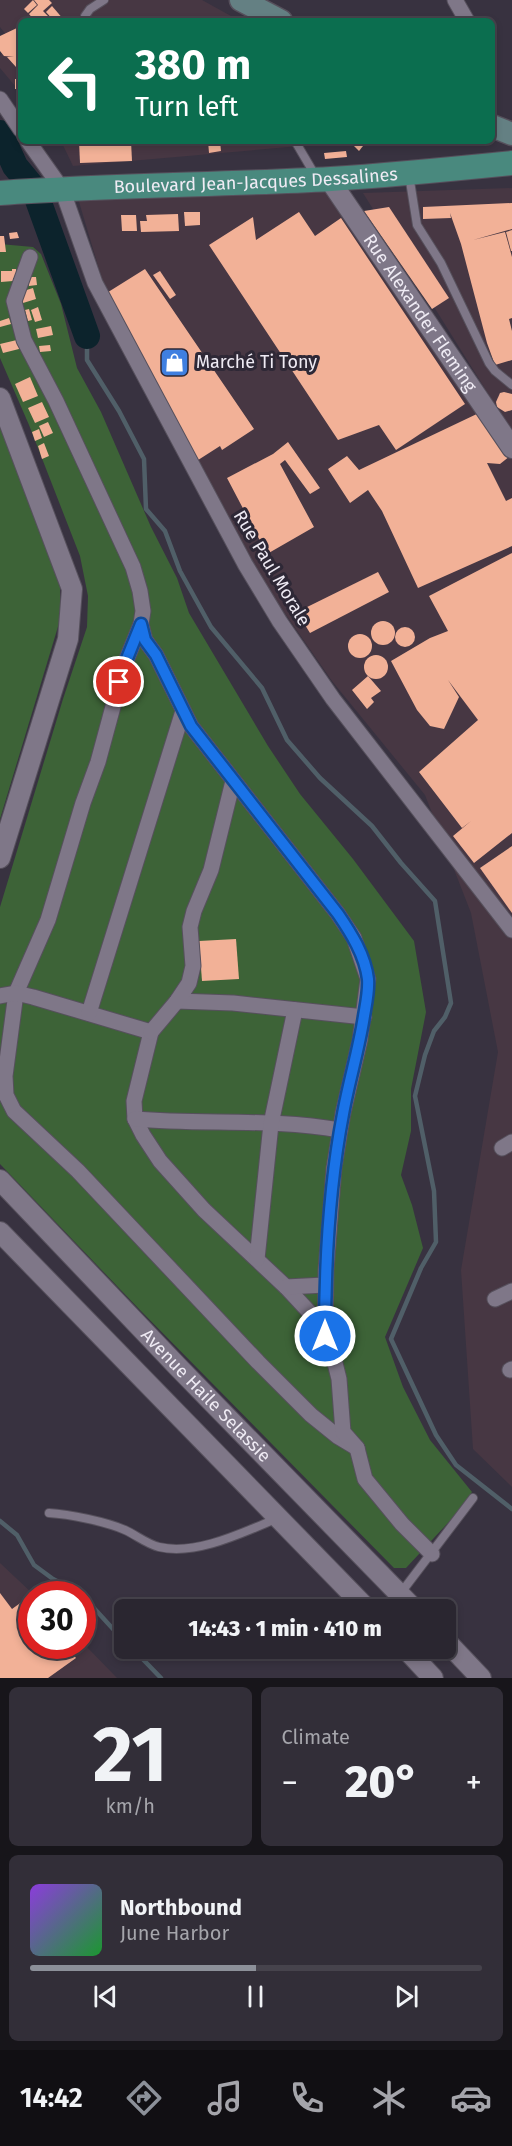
<!DOCTYPE html>
<html lang="en">
<head>
<meta charset="utf-8">
<style>
	:root { --surface:#2a2630; --page:#322e38; --text:#f1f3f6; --muted:#a5a5ab; --line:#46434c; --accent:#8c9099 }
	body { margin:0; font-family:"Fira Sans",sans-serif; background:var(--page); color:var(--text); height:100vh; display:flex; flex-direction:column; font-size:22px; white-space:nowrap }
	* { box-sizing:border-box; margin:0 }
	p { font-size:20px; color:var(--muted) }
	.icon { flex:none; width:33px; height:33px; fill:none; stroke:currentColor; stroke-width:2; stroke-linecap:round; stroke-linejoin:round }
	.map { position:relative; height:1678px; overflow:hidden }
	.sheet { display:flex; flex-direction:column; gap:9px; padding:9px; background:#17151a; flex:1 }
	.sheet>* { flex:none }
	.top-card { position:absolute; left:18px; top:18px; width:477px; height:126px; border-radius:9px; box-shadow:0 3px 9px #0003,0 0 0 2px var(--line); background:#0b6e4f; color:#fff; overflow:hidden }
	.speed { position:absolute; left:18px; top:1581px; display:flex; gap:12px; font-size:30px; font-weight:700; text-align:center }
	.speed>* { display:grid; place-content:center; width:78px; height:78px; border-radius:50%; background:var(--surface); box-shadow:0 3px 9px #0003,0 0 0 2px var(--line); line-height:1 }
	.speed .limit { border:9px solid #d22; background:#fff; color:#111 }
	.pin { position:absolute; display:grid; place-items:center; width:51px; height:51px; color:#fff; margin:-26px; border:3px solid #fff; border-radius:50%; box-shadow:0 2px 6px #0007 }
	.me { position:absolute; width:66px; margin:-33px; rotate:0deg; stroke-linejoin:round; filter:drop-shadow(0 0 4px #0008) }
	.turn { display:flex; align-items:center; gap:21px; height:126px; padding:0 18px; font-size:27px }
	.turn .icon { width:78px; height:78px; stroke-width:2.5 }
	.turn b { display:block; font-size:42px; line-height:51px }
	.big { font-size:45px; font-weight:800; line-height:1.1 }
	.sheet .widget { flex:1; display:flex; flex-direction:column; justify-content:center; gap:9px; min-width:0; padding:0 21px; border-radius:9px; background:var(--page) }
	.sheet .dial { align-items:center; gap:0 }
	.dial b { font-size:78px; line-height:1 }
	.song { display:flex; align-items:center; gap:18px }
	.cover { width:72px; height:72px; border-radius:9px; background:linear-gradient(135deg,hsl(270 70% 55%),hsl(130 70% 35%)) }
	.played { height:6px; border-radius:3px; background:linear-gradient(90deg,var(--accent) 50%,var(--line) 50%) }
	.keys { display:flex; justify-content:space-around; direction:ltr }
	.heat { display:flex; justify-content:space-between; align-items:center; font-size:33px; direction:ltr }
	.sheet .tiles { flex:1; display:grid; gap:9px; grid-template-columns:1fr 1fr }
	.widget:last-child { grid-column:span 2 }
	.trip { position:absolute; left:114px; top:1599px; width:342px; height:60px; border-radius:9px; background:var(--surface); box-shadow:0 3px 9px #0003,0 0 0 2px var(--line); font-weight:800; line-height:60px; text-align:center }
	.menu { display:flex; height:96px; justify-content:space-around; align-items:center; background:#110f13; color:var(--muted) }
	.menu .icon { width:42px; height:42px }
	.menu .on { color:var(--accent) }
	.menu b { font-size:27px; color:var(--text) }
	.map>svg:first-child { display:block }
</style>
</head>
<body>
<div class="map">
<svg width="512" height="1678" viewBox="0 0 512 1678">
	<rect width="100%" height="100%" fill="#383240"/>
	<!-- industrial -->
	<g fill="#473743">
		<path d="M0 0H202L240 21H21V93L0 68V56L11 41 0 27Z"/>
		<path d="M61 141H357L73 166Z"/>
		<path d="M336 186 512 449V1487L473 1449 461 1270 498 1052 471 913 425 795 332 681 270 592 230 524 102 279 77 195Z"/>
		<path d="M512 188V432L363 193Z"/>
		<path d="M0 1563 33 1594H32V1646H82L83 1643 117 1678H0Z"/>
	</g>
	<!-- green -->
	<g fill="#3d6337">
		<path d="M0 244 33 247 41 254 61 304 77 368 101 412 151 527 177 578 189 613 268 746 300 794 353 859 414 941 426 1012 411 1089V1131L401 1175 412 1205 423 1248 385 1337 403 1387 430 1440 472 1492 459 1511 406 1568H394L140 1310 0 1164V907L63 699 87 627 88 596 80 556 29 425 0 358Z"/>
		<path d="M0 427 56 561 60 581V620L0 819Z"/>
	</g>
	<g fill="none" stroke-linecap="round" stroke-linejoin="round">
		<!-- stream -->
		<g stroke="#505f68" stroke-width="4.5">
			<path d="M87 336V360L119 411 144 459 146 509 165 531 180 571 211 627 262 688 287 740 320 778 372 826 401 863 435 901 451 1003 445 1017 434 1031 425 1055 415 1096 434 1191 436 1242 421 1268 391 1339 436 1435 456 1465 512 1509"/>
			<path d="M0 1521 17 1535 34 1565 53 1579 82 1594"/>
			<path d="M82 1595 124 1641"/>
			<path d="M132 1648 161 1678"/>
		</g>
		<!-- river -->
		<path stroke="#0c232c" stroke-width="26" d="M0 133 15 166 34 189 87 336"/>
	</g>
	<!-- building -->
	<g fill="#f2b197">
		<path d="M33 0 37 5 28 13 24 9Z"/>
		<path d="M34 0H49L52 3 43 11 48 16 42 21H35L29 14 38 5Z"/>
		<path d="M52 6 64 20 63 21H54L46 12Z"/>
		<path d="M19 27V42H21V66L16 67 7 57H14L4 56 0 51V36Z"/>
		<rect x="15" y="79" width="6" height="10"/>
		<path d="M79 141H131L132 161 80 163Z"/>
		<path d="M208 141H220L221 151 209 153Z"/>
		<path d="M358 141H367L359 151 354 146Z"/>
		<path d="M346 151 347 157 325 159 324 153Z"/>
		<path d="M512 203V229L473 240 505 232 512 257V318L509 319 512 331V360L495 365 487 343 461 244 450 213 451 218 423 219V207Z"/>
		<path d="M389 207 449 298 432 309 364 211Z"/>
		<path d="M184 212H200V225L185 226Z"/>
		<path d="M299 212 315 236 341 218 465 404 396 450 379 425 338 440 209 245 253 217 256 240Z"/>
		<path d="M178 214 179 231 141 232 140 221H147L146 215Z"/>
		<path d="M121 215H136L137 231H122Z"/>
		<path d="M512 230V251H511L506 232Z"/>
		<path d="M17 232 19 238 10 239 9 233Z"/>
		<path d="M0 236H4L6 252H0Z"/>
		<path d="M12 269H16L17 278H13V281L1 282V271H12Z"/>
		<path d="M145 269 254 429 222 450 220 446 195 462 105 294Z"/>
		<path d="M160 271 176 295 170 299 153 275Z"/>
		<path d="M28 277H36L37 285 29 286Z"/>
		<path d="M33 288 36 299 23 303 20 292Z"/>
		<path d="M38 307 42 320 35 322 31 310Z"/>
		<path d="M29 309 32 320 28 321 25 310Z"/>
		<path d="M9 318 11 324 0 327V321Z"/>
		<path d="M51 326 53 335 38 338 36 329Z"/>
		<path d="M21 339 23 348 3 353 0 344Z"/>
		<path d="M50 345 51 351 40 352 39 346Z"/>
		<path d="M30 377 38 396 23 402 15 384Z"/>
		<path d="M504 392 512 394V410L505 412 497 407 496 402 500 393Z"/>
		<path d="M42 402 49 417 35 423 28 408Z"/>
		<path d="M481 412 510 456 500 464 487 463 506 501 512 498V546L418 588 382 511 368 490 350 503 328 469 347 456 359 470Z"/>
		<path d="M48 422 53 433 44 437 39 426Z"/>
		<path d="M39 429 42 438 35 441 32 432Z"/>
		<path d="M288 442 320 488 310 494 285 460 280 464 314 527 267 554 227 478 273 454Z"/>
		<path d="M44 443 49 456 42 459 38 446Z"/>
		<path d="M512 553V833L474 863 453 836 471 821 462 828 419 772 478 720 448 680 459 697 444 729 430 726 417 710 391 661 430 638 448 631 429 596Z"/>
		<path d="M378 572 389 592 310 633 297 612Z"/>
		<circle cx="383" cy="633" r="12"/>
		<circle cx="405" cy="637" r="10"/>
		<circle cx="360" cy="646" r="12"/>
		<circle cx="376" cy="667" r="12"/>
		<path d="M368 676 381 691 371 698 374 702 367 709 352 690Z"/>
		<path d="M512 846V913L480 868Z"/>
		<path d="M236 939 239 979 202 981 199 941Z"/>
		<path d="M0 1593 12 1609 30 1596 32 1598V1646H67L76 1658 48 1678H0Z"/>
	</g>
	<g fill="none" stroke-linecap="round" stroke-linejoin="round">
		<defs>
			<g id="service">
				<path d="M86 21 85 16 90 9 104 0"/>
				<path d="M295 141 315 175"/>
				<path d="M409 175 417 225 441 263 489 363 495 371 512 385"/>
				<path d="M49 1513C69 1514 107 1522 125 1530 136 1535 147 1544 159 1547 196 1556 244 1532 278 1518"/>
				<path d="M400 1594 473 1498"/>
			</g>
			<g id="minor">
				<path d="M455 0 467 21"/>
				<path d="M0 99 21 130"/>
				<path d="M28 141 62 189 95 283 245 564 280 622 333 699 512 930"/>
				<path d="M30 257 14 301 24 340 56 401 133 567 140 591 143 611 141 624 124 666 98 762 83 803 48 920 16 993 5 1076 6 1095 14 1111 78 1171 258 1362 311 1415 337 1436 357 1448"/>
				<path d="M141 624 145 640 156 655 191 726 338 914 354 938 368 979 360 1040 343 1113 334 1168 326 1270 325 1336"/>
				<path d="M0 996 16 993 33 997 151 1032 134 1101 135 1119 143 1135 160 1161 204 1210 286 1287 312 1315 325 1336 334 1359 339 1379 343 1432 357 1448 365 1479 402 1524 432 1554"/>
				<path d="M177 1001 233 1003 364 1017"/>
				<path d="M89 1013 183 711"/>
				<path d="M151 1032 177 1001 189 983 193 966 190 927 194 911 211 870 233 781"/>
				<path d="M135 1119C203 1125 272 1118 340 1130"/>
				<path d="M502 1148 512 1142"/>
				<path d="M257 1259 271 1124 295 1010"/>
				<path d="M286 1287 325 1285"/>
				<path d="M495 1299 512 1291"/>
				<path d="M510 1370 512 1369"/>
			</g>
			<g id="tertiary">
				<path id="s1" d="M329 179 512 448"/>
				<path d="M0 398 72 589 68 639 0 858"/>
				<path id="s2" d="M0 1180 178 1367 415 1610"/>
				<path d="M0 1232 368 1610"/>
				<path d="M446 1641 481 1678"/>
				<path d="M405 1648 433 1678"/>
			</g>
			<g id="secondary">
				<path d="M241 0 281 21"/>
				<path d="M492 126 512 134"/>
			</g>
			<g id="primary">
				<path id="s3" d="M0 193C110 185 221 185 331 179 392 175 452 169 512 163"/>
			</g>
		</defs>
		<!-- service casing -->
		<use href="#service" stroke="#56505c" stroke-width="10"/>
		<!-- minor casing -->
		<use href="#minor" stroke="#56505c" stroke-width="17"/>
		<!-- tertiary casing -->
		<use href="#tertiary" stroke="#56505c" stroke-width="22"/>
		<!-- secondary casing -->
		<use href="#secondary" stroke="#56505c" stroke-width="25"/>
		<!-- primary casing -->
		<use href="#primary" stroke="#56505c" stroke-width="26"/>
		<!-- service -->
		<use href="#service" stroke="#7f7788" stroke-width="8"/>
		<!-- minor -->
		<use href="#minor" stroke="#7f7788" stroke-width="15"/>
		<!-- tertiary -->
		<use href="#tertiary" stroke="#7f7788" stroke-width="20"/>
		<!-- secondary -->
		<use href="#secondary" stroke="#648083" stroke-width="22"/>
		<!-- primary -->
		<use href="#primary" stroke="#49897e" stroke-width="24"/>
	</g>
	<g fill="none" stroke-linecap="round" stroke-linejoin="round">
		<defs>
			<path id="route" d="M119 682 124 666 141 624 145 640 156 655 191 726 338 914C351 933 365 955 368 979 369 991 366 1004 364 1016 359 1049 349 1081 343 1114 329 1187 325 1262 325 1336"/>
		</defs>
		<!-- route casing -->
		<use href="#route" stroke="#114b97" stroke-width="15"/>
		<!-- route -->
		<use href="#route" stroke="#1a73e8" stroke-width="10"/>
	</g>
	<!-- icons -->
	<defs>
		<symbol id="shop-square" viewBox="-11 -11 22 22"><rect x="-9" y="-9" width="18" height="18" rx="4" fill="#3f7fe0" stroke="#2e2836"/><path d="M-5-2.5h2.3a2.7 3.5 0 0 1 5.4 0H5L5.5 6h-11ZM-1.5-2.5h3a1.5 2.3 0 0 0-3 0Z" fill="#fff"/></symbol>
	</defs>
	<g fill-rule="evenodd">
		<use href="#shop-square" x="158" y="346" width="33" height="33"/>
	</g>
	<g text-anchor="middle" dominant-baseline="central" stroke-width="6" stroke-linejoin="round" paint-order="stroke">
		<!-- street labels -->
		<g font-size="18" fill="#efebf4" stroke="#2e2836">
			<text stroke="none"><textPath href="#s3" startOffset="256">Boulevard Jean-Jacques Dessalines</textPath></text>
			<text stroke="none"><textPath href="#s1" startOffset="162">Rue Alexander Fleming</textPath></text>
			<text transform="translate(272 568) rotate(59)">Rue Paul Morale</text>
			<text stroke="none"><textPath href="#s2" startOffset="298">Avenue Haile Selassie</textPath></text>
		</g>
		<!-- poi labels -->
		<g font-size="18" fill="#efebf4" stroke="#2e2836" text-anchor="start">
			<text x="196" y="362">Marché Ti Tony</text>
		</g>
	</g>
</svg>
<div class="speed"><div class="limit">30</div></div>
<div class="pin" style="left:119px;top:682px;background:#d93025"><svg class="icon" aria-label="arrive" viewBox="0 0 24 24"><path d="M6 21V4h12l-3 4 3 4H6"/></svg></div>
<svg class="me" style="left:325px;top:1336px" viewBox="-20 -20 40 40"><circle r="17" fill="#1a73e8" stroke="#fff" stroke-width="3"/><path d="M0-11L8 9 0 5-8 9z" fill="#fff"/></svg>
<div class="trip">14:43 · 1 min · 410 m</div>
<div class="top-card">
<div class="turn"><svg class="icon" aria-label="left" viewBox="0 0 24 24"><path d="M17 20v-9H6M10 6l-5 5 5 5"/></svg><div><b>380 m</b>Turn left</div></div>
</div>
</div>
<section class="sheet">
<div class="tiles">
<div class="widget dial"><b>21</b><p>km/h</p></div>
<div class="widget"><p>Climate</p>
<div class="heat"><a>−</a><b class="big">20°</b><a>+</a></div>
</div>
<div class="widget">
<div class="song"><i class="cover"></i><div><b>Northbound</b><p>June Harbor</p></div></div>
<div class="played"></div>
<div class="keys"><svg class="icon" aria-label="previous" viewBox="0 0 24 24"><path d="M18 5L8 12l10 7zM5 5v14"/></svg><svg class="icon" aria-label="pause" viewBox="0 0 24 24"><path d="M8 5v14M16 5v14"/></svg><svg class="icon" aria-label="next" viewBox="0 0 24 24"><path d="M6 5l10 7-10 7zM19 5v14"/></svg></div>
</div>
</div>
</section>
<nav class="menu">
<b>14:42</b>
<svg class="icon on" aria-label="directions" viewBox="0 0 24 24"><path d="M12 3l9 9-9 9-9-9zM9 14v-3h6M13 9l2 2-2 2"/></svg>
<svg class="icon" aria-label="music" viewBox="0 0 24 24"><path d="M9 18V5l10-2v13"/><circle cx="6" cy="18" r="3"/><circle cx="16" cy="16" r="3"/></svg>
<svg class="icon" aria-label="phone" viewBox="0 0 24 24"><path d="M5 4h4l2 5-3 2q2 4 5 5l2-3 5 2v4C11 20 4 13 5 4z"/></svg>
<svg class="icon" aria-label="climate" viewBox="0 0 24 24"><path d="M12 3v18M4 7l16 10M4 17L20 7"/></svg>
<svg class="icon" aria-label="car" viewBox="0 0 24 24"><path d="M5 17H2v-5l4-1 3-4h7l3 4 3 1v5h-3M9 17h6M6 11h13"/><circle cx="7" cy="17" r="2"/><circle cx="17" cy="17" r="2"/></svg>
</nav>
</body>
</html>
